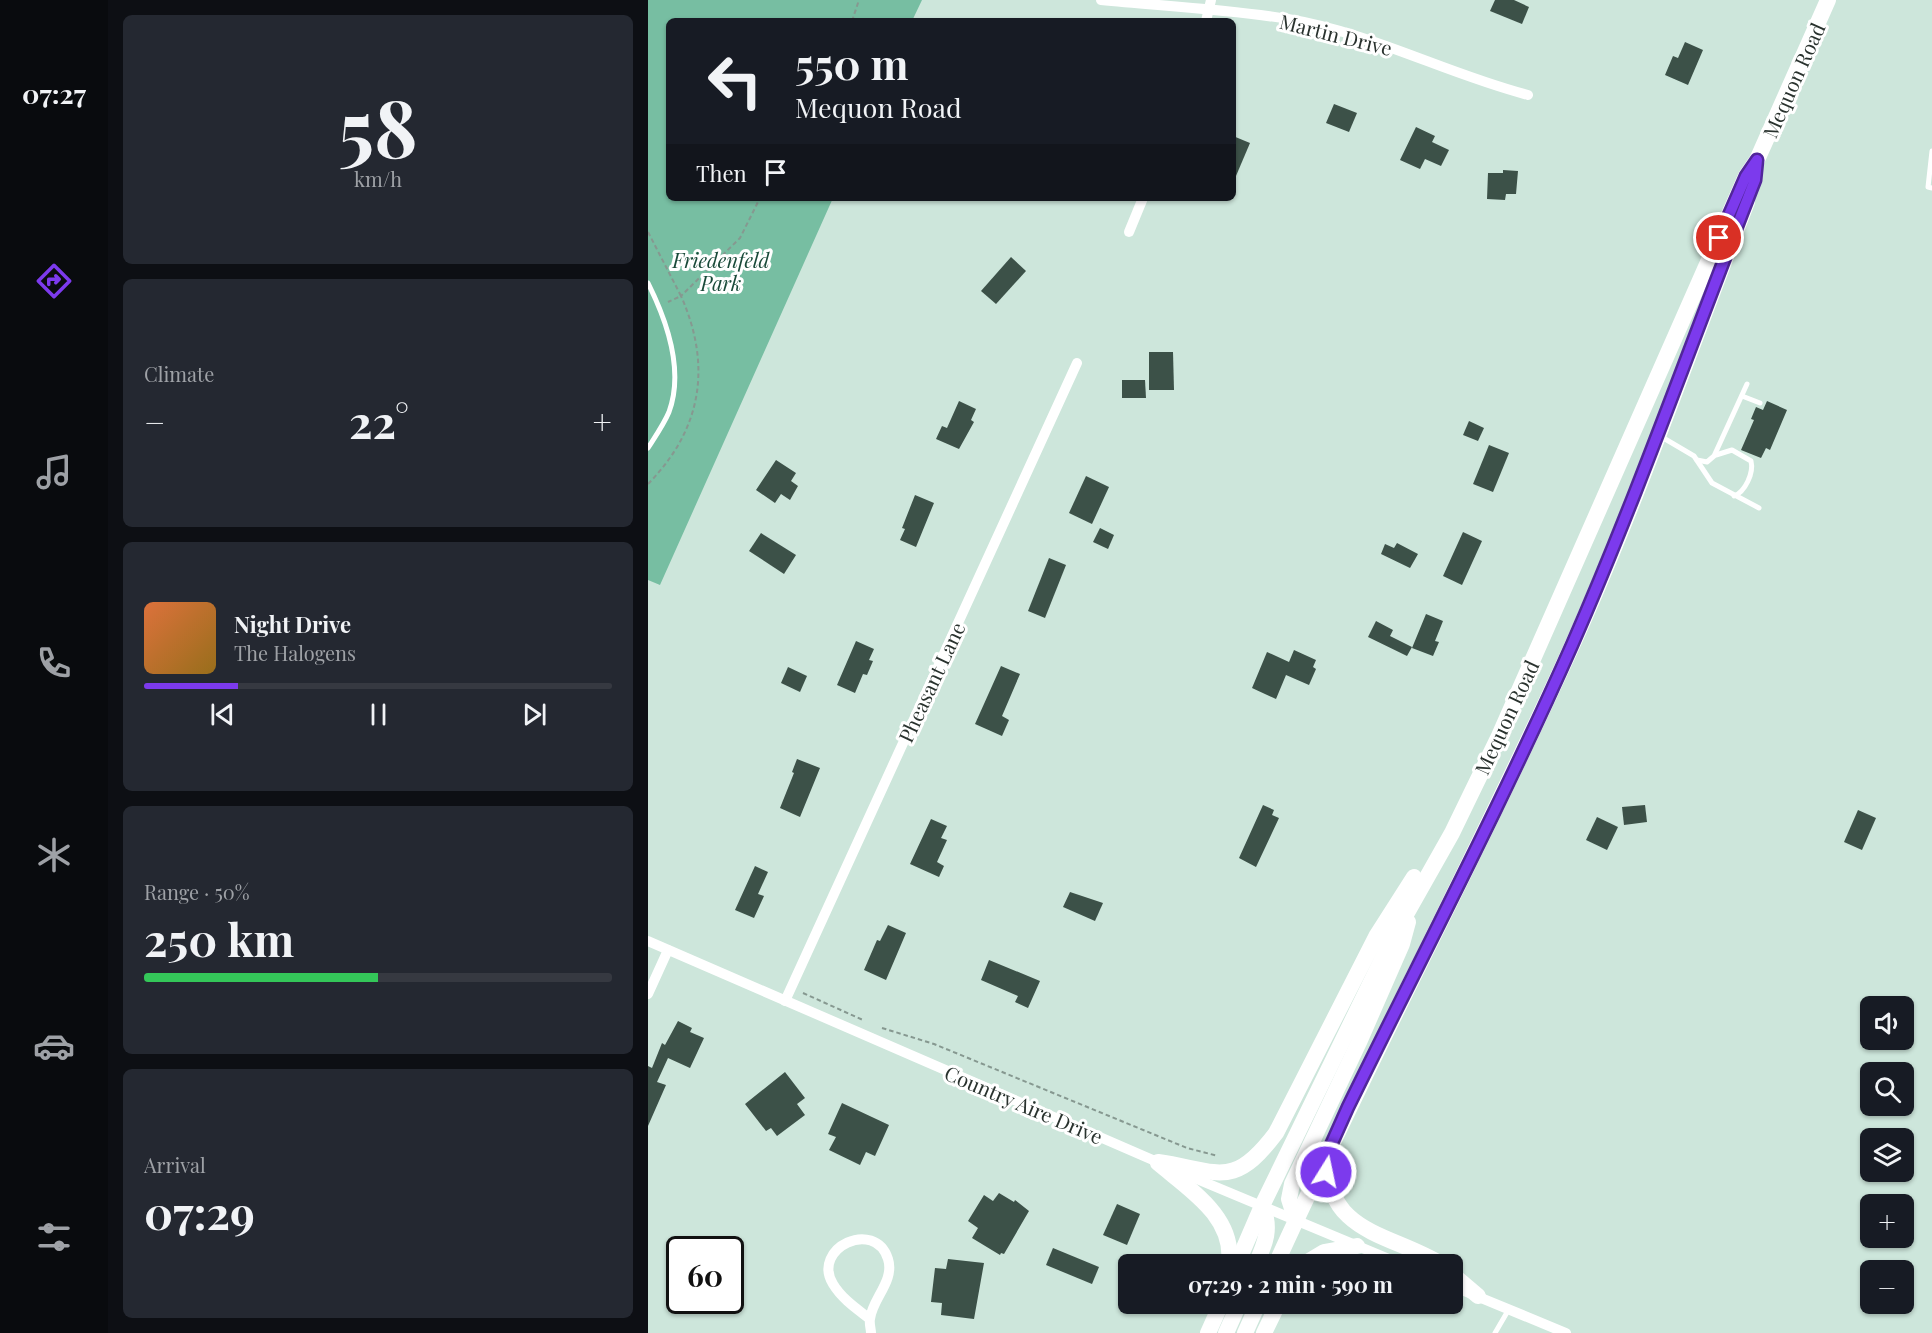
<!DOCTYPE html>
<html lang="en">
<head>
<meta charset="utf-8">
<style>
	:root { --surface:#171b24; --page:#242831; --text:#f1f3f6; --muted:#9ea1a6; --line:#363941; --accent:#7c3aed }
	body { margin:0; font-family:"Playfair Display",serif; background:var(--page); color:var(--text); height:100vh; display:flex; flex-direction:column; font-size:22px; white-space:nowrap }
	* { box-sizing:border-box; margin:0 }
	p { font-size:20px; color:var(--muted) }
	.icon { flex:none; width:33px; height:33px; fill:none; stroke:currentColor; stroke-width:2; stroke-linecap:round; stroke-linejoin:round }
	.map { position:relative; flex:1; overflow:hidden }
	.drawer { display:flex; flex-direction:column; gap:15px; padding:15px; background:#0d0f14; width:540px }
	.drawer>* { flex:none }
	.guide { position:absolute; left:18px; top:18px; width:570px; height:183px; border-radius:9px; box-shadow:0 2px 4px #0004; background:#171b24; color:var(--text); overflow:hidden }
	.controls { position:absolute; left:1212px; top:996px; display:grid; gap:12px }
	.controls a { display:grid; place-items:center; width:54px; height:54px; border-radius:9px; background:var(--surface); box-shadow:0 2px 4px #0004; font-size:30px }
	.speed { position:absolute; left:18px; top:1236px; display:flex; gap:12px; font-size:30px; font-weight:700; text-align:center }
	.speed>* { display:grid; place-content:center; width:78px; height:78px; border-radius:50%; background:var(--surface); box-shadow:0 2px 4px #0004; line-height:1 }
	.speed .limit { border:3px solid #111; border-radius:9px; background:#fff; color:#111 }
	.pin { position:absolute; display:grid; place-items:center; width:51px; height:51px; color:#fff; margin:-26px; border:3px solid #fff; border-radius:50%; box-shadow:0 2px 6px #0007 }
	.me { position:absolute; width:66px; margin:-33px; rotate:10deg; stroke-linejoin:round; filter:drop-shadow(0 0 4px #0008) }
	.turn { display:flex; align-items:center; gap:21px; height:126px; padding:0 30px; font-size:27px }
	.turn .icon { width:78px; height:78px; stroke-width:2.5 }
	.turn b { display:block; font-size:42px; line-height:51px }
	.then { display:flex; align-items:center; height:57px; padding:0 30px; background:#0003; gap:12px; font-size:22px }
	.big { font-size:45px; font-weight:700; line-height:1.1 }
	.drawer .tile { flex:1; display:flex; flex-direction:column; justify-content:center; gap:9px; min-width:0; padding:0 21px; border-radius:9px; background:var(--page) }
	.drawer .dial { align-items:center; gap:0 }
	.dial b { font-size:78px; line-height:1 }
	.song { display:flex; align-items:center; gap:18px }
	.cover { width:72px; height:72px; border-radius:9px; background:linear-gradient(135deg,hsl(20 70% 55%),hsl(40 70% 35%)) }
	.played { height:6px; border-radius:3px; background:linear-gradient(90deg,var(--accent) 20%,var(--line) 20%) }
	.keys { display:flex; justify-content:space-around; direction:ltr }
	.heat { display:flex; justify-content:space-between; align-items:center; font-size:33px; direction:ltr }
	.charge { height:9px; border-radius:4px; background:linear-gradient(90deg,#34c759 50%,var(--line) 0) }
	.trip { position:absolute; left:470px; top:1254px; width:345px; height:60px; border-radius:9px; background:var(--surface); box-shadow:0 2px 4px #0004; font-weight:700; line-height:60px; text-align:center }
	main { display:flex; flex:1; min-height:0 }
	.tabs { display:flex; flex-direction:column; width:108px; justify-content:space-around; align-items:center; background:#090b0e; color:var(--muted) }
	.tabs .icon { width:42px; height:42px }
	.tabs .active { color:var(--accent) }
	.tabs b { font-size:27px; color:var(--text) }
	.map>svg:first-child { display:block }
</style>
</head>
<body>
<main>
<nav class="tabs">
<b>07:27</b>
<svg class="icon active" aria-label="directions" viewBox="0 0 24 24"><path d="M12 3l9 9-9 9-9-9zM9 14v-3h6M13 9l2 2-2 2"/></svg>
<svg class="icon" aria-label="music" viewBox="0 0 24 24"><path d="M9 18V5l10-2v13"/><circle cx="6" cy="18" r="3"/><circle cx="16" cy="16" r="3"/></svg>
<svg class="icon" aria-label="phone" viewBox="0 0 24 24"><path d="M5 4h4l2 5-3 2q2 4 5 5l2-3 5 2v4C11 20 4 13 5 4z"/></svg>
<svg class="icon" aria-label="climate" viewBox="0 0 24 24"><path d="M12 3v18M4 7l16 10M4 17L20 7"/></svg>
<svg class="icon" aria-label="car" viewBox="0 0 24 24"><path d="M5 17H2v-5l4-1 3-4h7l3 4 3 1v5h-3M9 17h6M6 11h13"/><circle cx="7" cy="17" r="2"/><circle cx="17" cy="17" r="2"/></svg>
<svg class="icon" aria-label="filters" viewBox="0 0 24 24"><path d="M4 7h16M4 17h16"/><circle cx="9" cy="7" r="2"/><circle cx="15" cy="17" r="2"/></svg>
</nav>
<section class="drawer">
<div class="tile dial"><b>58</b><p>km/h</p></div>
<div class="tile"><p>Climate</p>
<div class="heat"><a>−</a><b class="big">22°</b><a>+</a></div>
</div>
<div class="tile">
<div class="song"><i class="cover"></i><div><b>Night Drive</b><p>The Halogens</p></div></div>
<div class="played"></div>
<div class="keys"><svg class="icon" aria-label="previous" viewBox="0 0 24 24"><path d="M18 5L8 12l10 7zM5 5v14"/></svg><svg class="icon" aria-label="pause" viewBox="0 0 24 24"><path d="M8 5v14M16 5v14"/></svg><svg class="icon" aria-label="next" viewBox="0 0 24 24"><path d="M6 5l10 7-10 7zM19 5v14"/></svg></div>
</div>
<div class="tile"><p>Range · 50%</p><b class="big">250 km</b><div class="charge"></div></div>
<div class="tile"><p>Arrival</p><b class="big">07:29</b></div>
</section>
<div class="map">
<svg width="1284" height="1333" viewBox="0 0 1284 1333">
	<rect width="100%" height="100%" fill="#cde6db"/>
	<!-- green -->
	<path fill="#77bea2" d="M0 0H274L264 21H21V198H185L12 585 0 580Z"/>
	<!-- building -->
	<g fill="#3c5148">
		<path d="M847 0H866L881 7 874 24 842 11Z"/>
		<path d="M1037 42 1055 50 1040 85 1017 75 1025 56 1030 58Z"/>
		<path d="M686 104 709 113 701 132 678 123Z"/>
		<path d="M768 127 787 136 784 142 801 150 793 166 777 159 772 169 752 160Z"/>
		<path d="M585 136 602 143 585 183Z"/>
		<path d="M855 170 870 171 868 194H858L857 200 839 199 840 173H855Z"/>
		<path d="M363 257 378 271 348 304 333 291Z"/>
		<path d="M501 352H525L526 390H501Z"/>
		<path d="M474 380H497L498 398H474Z"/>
		<path d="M311 401 328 409 323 420 326 422 311 449 288 439 294 426 299 428Z"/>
		<path d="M1119 401 1139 410 1122 450 1118 448 1113 458 1093 450 1106 420 1103 419 1108 407 1115 410Z"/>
		<path d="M821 421 836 428 830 441 815 435Z"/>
		<path d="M841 445 861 453 845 492 825 484Z"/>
		<path d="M128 460 148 473 143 481 150 486 142 500 133 494 127 503 108 490Z"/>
		<path d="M438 476 461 487 444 524 421 513Z"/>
		<path d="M267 495 286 503 268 547 252 540 257 529 254 528Z"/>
		<path d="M452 528 466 535 460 549 445 542Z"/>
		<path d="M815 532 834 541 814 585 795 576Z"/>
		<path d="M113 533 148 555 136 574 101 551Z"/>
		<path d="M749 543 770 554 762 568 733 554 737 544 746 548Z"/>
		<path d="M401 558 418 565 397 618 380 611Z"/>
		<path d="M778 614 795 621 787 641 791 642 785 656 764 648Z"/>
		<path d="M728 621 745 630 742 636 764 647 759 656 720 637Z"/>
		<path d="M208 641 226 649 221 660 225 661 219 675 215 674 207 693 189 685Z"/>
		<path d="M646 650 668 660 665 667 668 669 661 685 638 675 628 699 604 688 619 652 641 662Z"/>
		<path d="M353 666 372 674 354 716 361 720 354 736 327 724Z"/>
		<path d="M140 667 159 676 152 692 133 683Z"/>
		<path d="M149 759 172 768 152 817 132 808 146 773 144 772Z"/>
		<path d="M615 805 626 810 624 815 631 818 608 867 591 858Z"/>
		<path d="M997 805 999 822 976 825 974 807Z"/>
		<path d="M1210 810 1228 818 1214 850 1196 842Z"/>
		<path d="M949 817 970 827 959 850 938 840Z"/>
		<path d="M283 819 299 826 293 838 299 840 289 862 296 866 291 877 262 864Z"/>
		<path d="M107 866 120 872 110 894 116 896 106 918 87 910Z"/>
		<path d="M422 892 455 903 447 921 415 907Z"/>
		<path d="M240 925 258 933 238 980 216 970 229 940 232 941Z"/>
		<path d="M341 960 392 981 380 1008 367 1002 370 996 333 980Z"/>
		<path d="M30 1021 44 1028 42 1032 56 1038 42 1068 20 1058 9 1082 18 1085 0 1126V1066L4 1068 14 1043 17 1045Z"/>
		<path d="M137 1072 157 1098 149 1104 157 1115 129 1136 123 1128 118 1131 97 1104Z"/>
		<path d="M194 1103 241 1125 227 1156 218 1152 212 1165 181 1150 188 1137 180 1134Z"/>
		<path d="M351 1193 366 1202 367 1200 381 1211 356 1254 353 1253 352 1255 324 1238 330 1228 320 1221 336 1195 345 1201Z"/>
		<path d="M469 1204 492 1214 479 1245 455 1235Z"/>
		<path d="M405 1248 451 1267 444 1284 398 1265Z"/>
		<path d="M300 1259 336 1263 326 1319 293 1315 294 1303 283 1302 287 1268 298 1269Z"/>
	</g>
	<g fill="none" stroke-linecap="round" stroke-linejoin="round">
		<!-- path -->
		<g stroke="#869890" stroke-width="2" stroke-dasharray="4.5 3" stroke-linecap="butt">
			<path d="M204 21 211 0"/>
			<path d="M0 232 33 296 20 302"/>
			<path d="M0 484C54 429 64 366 33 296L92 238 112 198"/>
			<path d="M155 993 215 1020"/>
			<path d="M234 1028 286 1044 539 1148 570 1156"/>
		</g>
		<!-- lane -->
		<g stroke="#fff" stroke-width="5">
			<path d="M1284 151 1280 187 1284 188"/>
			<path d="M0 283C19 321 36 371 21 412 16 424 7 437 0 448"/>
			<path d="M1094 396 1112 403"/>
			<path d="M1012 436 1046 456 1064 483 1111 508"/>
			<path d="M1068 455 1084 450 1103 461C1106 473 1097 492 1086 496"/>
			<path d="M1049 460 1059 462 1066 456 1099 384"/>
			<path d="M847 1333 861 1309"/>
		</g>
		<!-- street -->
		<g stroke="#fff" stroke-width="10">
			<path d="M453 0C515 6 579 9 640 19 724 33 799 74 880 95"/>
			<path d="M558 21 563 0"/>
			<path d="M481 232 495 198"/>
			<path d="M0 941 514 1164"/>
			<path d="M0 994 20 950"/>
			<path d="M137 1001 429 363"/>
			<path d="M532 1172 753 1264"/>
			<path d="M804 1286 918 1333"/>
			<path d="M222 1319C209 1309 194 1299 185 1284 163 1248 227 1218 240 1259 247 1281 224 1299 222 1319 221 1323 223 1329 223 1333"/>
		</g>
		<!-- primary -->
		<g stroke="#fff" stroke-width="16">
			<path d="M679 1158C678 1234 742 1233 793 1264"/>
			<path d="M510 1162C571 1171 585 1190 628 1133L729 935 766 877"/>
			<path d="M510 1163C542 1190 587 1217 581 1264"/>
			<path d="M648 1221 641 1199 644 1184 712 1040 754 944 760 922"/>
			<path d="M589 1264 614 1206 743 941 804 833 851 736 1098 176 1109 160 1180 0"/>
			<path d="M608 1264C617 1244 624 1228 614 1206"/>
			<path d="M628 1264C722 1057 829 855 923 648 989 502 1041 351 1099 202"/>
			<path d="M656 1264 676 1252 709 1246"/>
			<path d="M804 1274 830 1296"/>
			<path d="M560 1333 573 1304"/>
			<path d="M578 1333 591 1304"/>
			<path d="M597 1333 610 1304"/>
			<path d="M616 1333 630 1304"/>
		</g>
	</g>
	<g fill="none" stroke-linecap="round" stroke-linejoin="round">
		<defs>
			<path id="route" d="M678 1172 679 1154 700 1107C775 954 855 801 924 645 991 492 1046 335 1107 180L1109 160 1098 176 1071 238"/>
		</defs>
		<!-- route casing -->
		<use href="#route" stroke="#51269a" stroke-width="15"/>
		<!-- route -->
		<use href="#route" stroke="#7c3aed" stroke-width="10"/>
	</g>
	<g text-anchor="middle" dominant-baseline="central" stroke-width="6" stroke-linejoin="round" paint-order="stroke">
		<!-- street labels -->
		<g font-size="20" fill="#29322e" stroke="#fff">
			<text transform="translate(688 34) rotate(14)">Martin Drive</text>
			<text transform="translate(1145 80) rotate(-66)">Mequon Road</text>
			<text transform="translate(283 682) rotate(-65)">Pheasant Lane</text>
			<text transform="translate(858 717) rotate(-65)">Mequon Road</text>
			<text transform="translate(376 1104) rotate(23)">Country Aire Drive</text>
		</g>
		<!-- park labels -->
		<g font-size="20" font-style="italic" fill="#194a39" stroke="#fff">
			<text x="73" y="259">Friedenfeld<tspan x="73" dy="23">Park</tspan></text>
		</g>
	</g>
</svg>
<div class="controls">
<a><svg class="icon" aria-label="sound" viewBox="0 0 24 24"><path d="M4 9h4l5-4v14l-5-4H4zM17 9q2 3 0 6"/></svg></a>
<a><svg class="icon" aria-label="search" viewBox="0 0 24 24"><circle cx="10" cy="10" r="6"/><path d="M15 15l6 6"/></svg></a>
<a><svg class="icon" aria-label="layers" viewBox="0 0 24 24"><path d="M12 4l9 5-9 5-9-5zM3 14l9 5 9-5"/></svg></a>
<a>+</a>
<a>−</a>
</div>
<div class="speed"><div class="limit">60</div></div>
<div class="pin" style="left:1071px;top:238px;background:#d93025"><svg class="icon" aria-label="arrive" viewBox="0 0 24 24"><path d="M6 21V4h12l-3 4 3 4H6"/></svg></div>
<svg class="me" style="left:678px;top:1172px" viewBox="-20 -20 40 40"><circle r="17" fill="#7c3aed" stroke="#fff" stroke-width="3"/><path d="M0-11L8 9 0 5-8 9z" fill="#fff"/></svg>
<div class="trip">07:29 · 2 min · 590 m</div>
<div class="guide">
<div class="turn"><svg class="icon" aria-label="left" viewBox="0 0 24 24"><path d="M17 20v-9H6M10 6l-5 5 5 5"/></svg><div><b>550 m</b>Mequon Road</div></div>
<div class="then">Then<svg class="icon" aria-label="arrive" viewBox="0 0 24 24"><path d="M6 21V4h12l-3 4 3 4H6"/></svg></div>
</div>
</div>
</main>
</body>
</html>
